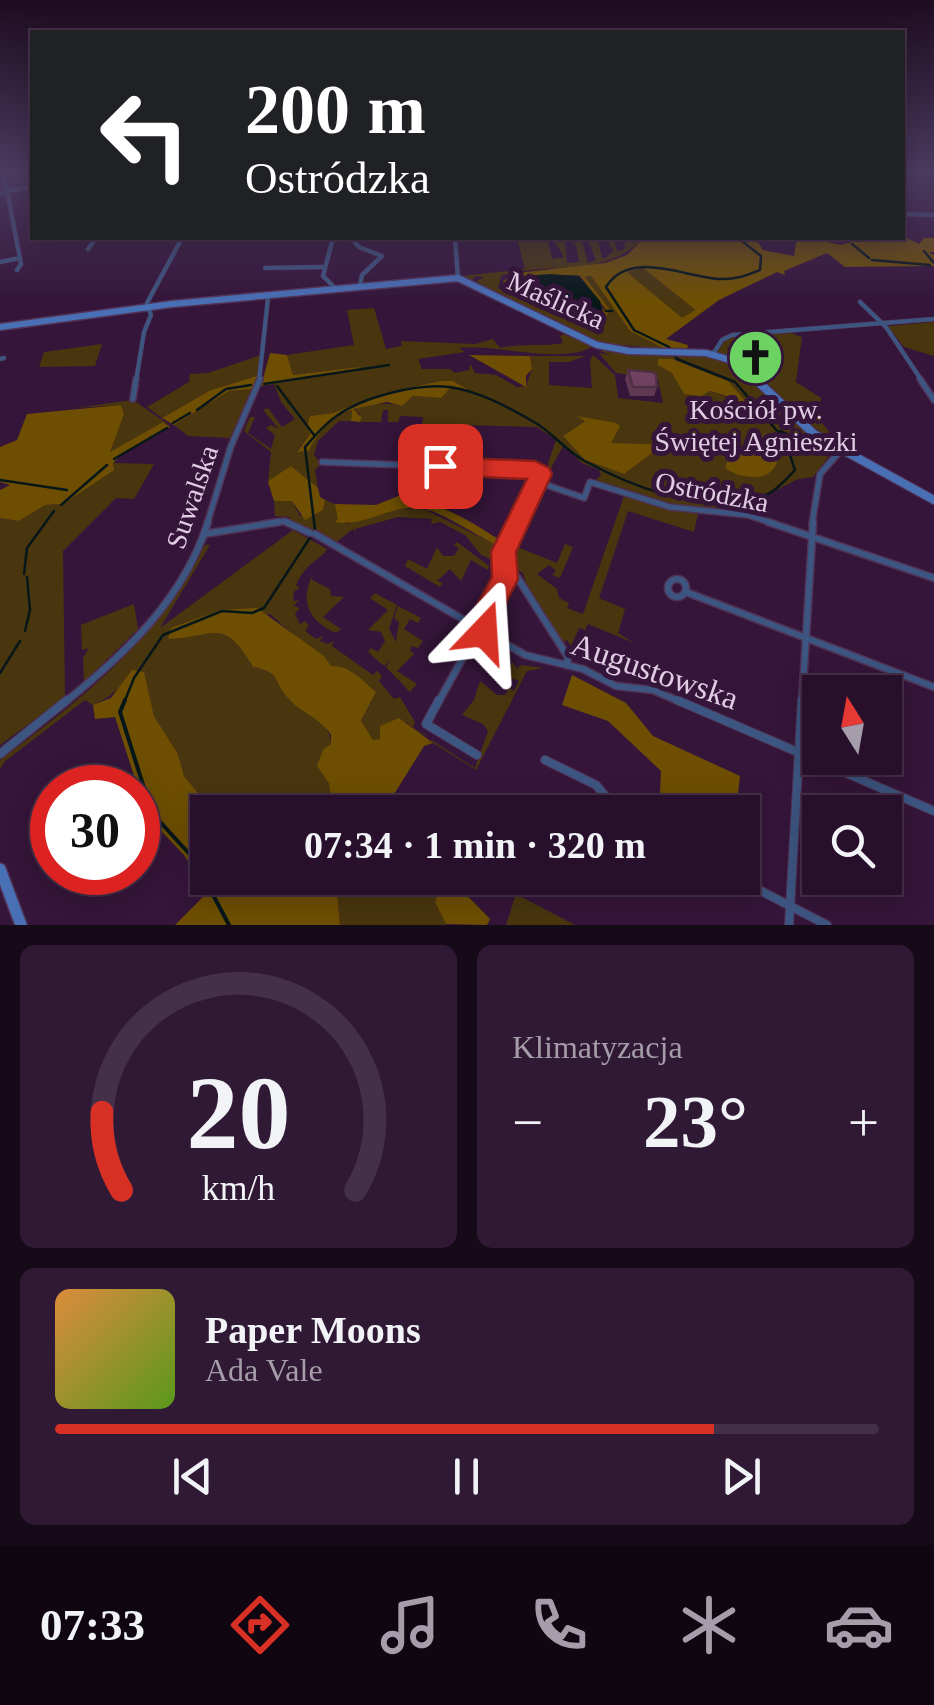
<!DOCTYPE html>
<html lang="pl">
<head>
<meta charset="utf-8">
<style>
	:root { --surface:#28102c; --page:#301934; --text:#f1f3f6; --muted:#a59da9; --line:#443048; --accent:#d93025 }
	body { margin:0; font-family:"Times New Roman",serif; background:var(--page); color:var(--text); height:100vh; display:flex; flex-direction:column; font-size:38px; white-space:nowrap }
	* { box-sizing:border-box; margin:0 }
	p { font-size:32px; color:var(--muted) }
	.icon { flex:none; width:55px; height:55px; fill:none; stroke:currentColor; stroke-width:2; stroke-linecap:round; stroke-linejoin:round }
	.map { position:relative; height:925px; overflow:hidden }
	.panel { display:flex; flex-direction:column; gap:20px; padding:20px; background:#160918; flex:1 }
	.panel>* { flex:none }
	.hud { position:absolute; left:30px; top:30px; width:875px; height:210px; border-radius:0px; box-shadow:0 5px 25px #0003,0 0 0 2px var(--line); background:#202124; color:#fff; overflow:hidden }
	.needle { width:65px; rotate:349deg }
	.controls { position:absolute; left:802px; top:675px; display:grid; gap:20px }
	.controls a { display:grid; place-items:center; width:100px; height:100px; border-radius:0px; background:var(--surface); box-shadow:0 5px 25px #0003,0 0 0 2px var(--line); font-size:50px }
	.speed { position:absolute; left:30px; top:765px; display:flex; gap:20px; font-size:50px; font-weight:700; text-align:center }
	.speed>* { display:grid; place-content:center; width:130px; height:130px; border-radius:50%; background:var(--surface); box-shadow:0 5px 25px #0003,0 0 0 2px var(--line); line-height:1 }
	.speed .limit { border:15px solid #d22; background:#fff; color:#111 }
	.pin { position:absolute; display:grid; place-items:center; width:85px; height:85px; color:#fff; margin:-42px; border-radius:20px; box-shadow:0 5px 15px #0006 }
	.me { position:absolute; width:110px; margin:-55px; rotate:20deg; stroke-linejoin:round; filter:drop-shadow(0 0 8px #0008) }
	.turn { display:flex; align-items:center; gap:35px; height:210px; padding:0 50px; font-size:45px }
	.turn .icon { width:130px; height:130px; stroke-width:2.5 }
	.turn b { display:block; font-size:70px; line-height:85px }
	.big { font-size:75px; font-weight:600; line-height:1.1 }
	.panel .card { flex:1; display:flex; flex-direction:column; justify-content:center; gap:15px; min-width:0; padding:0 35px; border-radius:15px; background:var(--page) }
	.panel .dial { align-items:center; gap:0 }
	.dial svg { height:260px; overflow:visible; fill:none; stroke:var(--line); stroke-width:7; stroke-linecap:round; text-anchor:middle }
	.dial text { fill:var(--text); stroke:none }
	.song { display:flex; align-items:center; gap:30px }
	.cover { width:120px; height:120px; border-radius:15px; background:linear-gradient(135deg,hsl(30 70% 55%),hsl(90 70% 35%)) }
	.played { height:10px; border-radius:5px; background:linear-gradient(90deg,var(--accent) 80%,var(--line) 80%) }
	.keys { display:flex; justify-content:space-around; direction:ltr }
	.heat { display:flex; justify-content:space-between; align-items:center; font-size:55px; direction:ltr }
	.panel .tiles { flex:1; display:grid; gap:20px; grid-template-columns:1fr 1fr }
	.card:last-child { grid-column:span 2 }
	.trip { position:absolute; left:190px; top:795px; width:570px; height:100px; border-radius:0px; background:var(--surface); box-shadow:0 5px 25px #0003,0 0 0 2px var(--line); font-weight:600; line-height:100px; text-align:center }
	.tab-bar { display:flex; height:160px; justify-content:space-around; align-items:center; background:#100612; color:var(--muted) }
	.tab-bar .icon { width:70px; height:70px }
	.tab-bar .active { color:var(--accent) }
	.tab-bar b { font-size:45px; color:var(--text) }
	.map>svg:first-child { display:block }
</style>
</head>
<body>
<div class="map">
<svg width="934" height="925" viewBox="0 0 934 925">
	<rect width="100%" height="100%" fill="#35153a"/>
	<!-- green -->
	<g fill="#49360f" fill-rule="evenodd">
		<path d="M542 238 548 241 552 259 564 257 554 241H565L567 263 579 262 576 245 571 241H582L588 263 596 260 588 240H598L602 258H606L613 251 607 239H614L617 251 625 249 624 238H644C601 280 554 260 501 276L498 288 502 290 503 281 509 282 517 276 578 274 606 309 601 316 610 310 585 277 591 276 630 331 665 349 602 343 474 283 484 277 476 276 471 281 461 276 525 269 517 239ZM550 274 579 276 604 308C585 329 530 301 511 289L514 278Z"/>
		<path d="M643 268 695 310 682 319 626 272Z"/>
		<path d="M374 308 386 349 402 346 401 341 475 344 493 339 500 348C521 343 541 347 563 343L560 336 564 334 592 347C558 365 496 343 459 348L465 352 418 359 422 369H450L455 373 469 370 470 364 475 373 496 375 517 387 526 386 532 369 530 356H585L569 362H549V385L592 388 590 361 593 355 615 375 618 398 663 403 658 379 616 373 599 353 610 355 601 351 604 348 712 356 730 362 807 431 828 444 832 452 813 477 798 479 737 510 673 504 596 480 601 475 599 470 582 463 563 446 550 470 548 463 556 440 537 427 422 424 423 417 400 416 398 422H388V410H383L381 422H359L360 414 352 410 351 421H339L318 441 314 455 321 464 315 470 318 488 291 466 268 482 271 452 244 431 250 417H255L248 433 271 449 275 435 266 428 271 425 279 429 263 410 268 408 282 427 295 419 281 402 274 384 360 371 359 367 293 375 287 355 354 345 347 310ZM658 359H672L728 381 753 411 746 414 733 406V399L710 391 701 395 684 394 673 373 658 365ZM439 381H452L471 391 452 386 440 398 413 396 402 406C366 397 324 415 309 451H297L310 434 307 424 311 416 333 413 383 393ZM581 417 619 426 610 443 654 444 655 450 624 474 585 460 563 436 586 420ZM766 433 775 437C776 444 779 456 777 462 771 483 738 478 725 468L729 455 748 452 751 443Z"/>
		<path d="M934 322V356L904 347 888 326Z"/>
		<path d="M791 333 802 337 796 382 821 398 819 418 829 432 826 436 801 417 752 368 761 365 768 355 749 351 746 357 750 367 717 351 728 338 745 336 727 348 739 358 753 336Z"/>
		<path d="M102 344 95 366 39 367 44 352Z"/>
		<path d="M261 355 257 376 211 390 162 418 147 407 189 382 190 374 208 373Z"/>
		<path d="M252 389 230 438 188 436 174 425 229 391Z"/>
		<path d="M133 400 171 426 163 422 109 453 124 414 121 405 74 408Z"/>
		<path d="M113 463 154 464 134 499 116 498 63 551 65 697 0 745V518L19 521 45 505 63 504Z"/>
		<path d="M624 496 698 514 694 532 628 511 599 598 625 609 618 633 634 643 588 624 585 630 579 628 571 646 567 640 563 642 527 586 523 573 509 566 507 557 512 545 557 563 565 544 573 547 560 578 552 575 556 571 549 565 537 574 557 589 559 598 569 603 567 608 583 614Z"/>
		<path d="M286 500 292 501 300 516 311 517 323 510 325 500 335 504 346 524 396 509 422 508 500 547 497 562 481 555 465 535 440 522 431 524 432 519 398 517 355 529 356 532 353 529 334 544 290 520V517L275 516 274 501Z"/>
		<path d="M293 530 327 549C321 560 305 562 296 586L300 587 294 592 293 601 299 600 294 606 300 608 295 614 300 624 305 621 309 626 305 631 316 639 323 636 320 641 328 644 334 641 332 646 373 675 377 671 382 676 379 681 394 699 400 697 415 722 413 728C434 741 455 756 475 768L488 731 483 724 462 715 474 700 480 681 497 695H505L509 688 514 691 519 681 509 677 511 672 506 666 510 668 512 662 518 669 520 665 544 668 527 671 476 770 433 743C427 733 414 730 406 722L380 726V739L373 741 361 722 376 692C363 681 350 665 331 667L270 614 174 639C218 629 228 625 253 667 279 673 273 676 286 695 294 707 313 712 323 724 340 742 327 783 332 807L340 812H208L207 848 202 831 208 805 184 776 178 754 154 716 144 673C123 680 114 697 93 705L85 700 4 762 0 770V760C82 699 159 639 205 545H210L160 628Z"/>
		<path d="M457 542 489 566 488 570 471 560 461 581 450 569 437 581 443 583 440 587 405 566 408 559 427 569 437 547 443 556H454L459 548 454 545Z"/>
		<path d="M313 574 312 580 330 589 331 596 344 597 323 617 341 629 336 633C309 621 299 602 313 574Z"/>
		<path d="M375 593 397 605 389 629 396 642 399 622 394 618 398 606 421 618 418 623 410 619 404 629 423 641 418 648 412 646 410 650 414 654 397 671 417 684 410 692 386 667 391 659 384 666 368 652 371 648 378 652 385 641 381 632 368 630 388 610 370 598Z"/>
		<path d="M134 604 138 629 84 682 83 658 89 648 82 650 81 625Z"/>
		<path d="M371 878H450L441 884 435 902 447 925H340L337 891Z"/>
		<path d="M516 894 575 925H506Z"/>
	</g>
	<!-- forest -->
	<g fill="#6e4f02" fill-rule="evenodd">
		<path d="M903 236 919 244 924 238H934V252H928L934 255V266L845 267 827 253 784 271 785 275 777 272 719 300 666 339 688 345 687 349H665L630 331 591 276 585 277 610 310 606 317 600 316 606 309 579 275 517 276 509 282 503 281 517 273 605 263 627 255 644 238 713 241H718L715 238H755L763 250 794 256 796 243 808 238 841 245 862 238ZM643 268 694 309 695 310 682 318 627 272Z"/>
		<path d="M270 353 287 355 293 375 359 367 360 371 261 386Z"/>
		<path d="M469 355 530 356 532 369 526 376V387Z"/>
		<path d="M658 359H672L728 381 753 410 747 414 732 406 733 398 710 391 701 396 684 394 672 373 658 365Z"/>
		<path d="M257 376 252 389 229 391 174 425 162 418 211 390Z"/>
		<path d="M440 381H453L472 392 452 386 441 398 413 396 402 406 387 402 353 409 362 418 359 422 351 421 352 410C334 415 316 434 309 451L297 452 310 434 307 425 310 416 333 413 383 393Z"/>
		<path d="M121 405 124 414 110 452 163 422 170 427 119 457 113 463 114 470 63 504 45 505 19 521 0 518V490L10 485 0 482V447L17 440 27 414Z"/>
		<path d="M577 416 616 423 620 426 611 443 655 444 656 450 624 474 585 460 563 436 585 421Z"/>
		<path d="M766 433 775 437C776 444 779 456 777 462 771 484 737 478 725 468L729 455 748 451 751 443Z"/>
		<path d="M291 466 318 488 320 497 325 500 323 510 305 520 292 501H274L268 482 271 479Z"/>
		<path d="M401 495 414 496V500C446 506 474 523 501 541L500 547C479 537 441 511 421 508 391 504 363 528 335 522L338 519 335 504 376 505Z"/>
		<path d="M257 608 324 656 331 666C350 665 363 681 376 692L361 721 373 740 380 739V726L399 718 433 743 424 746 388 804 395 812H340L332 807 329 783 317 766 323 750 331 744V735C320 717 300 713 287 697 272 679 282 673 253 667 223 616 215 637 168 639L171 628 220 610Z"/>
		<path d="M132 670 144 672 154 716 178 754 184 776 208 805C202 830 208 851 208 878H239L243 882 245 878H371L337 891 340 925H175L208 892 184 855 147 816 115 717 95 719 93 705 111 698Z"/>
		<path d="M572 675 626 703 653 736 740 776 736 812H659L661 771 608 721 562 705Z"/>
		<path d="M450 878 490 919 487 925 446 924 435 902 441 884Z"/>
	</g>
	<!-- water -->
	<path fill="#071719" d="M550 274 579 276 600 301 602 311C579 327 531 301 511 289L513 285 510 284 516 277Z"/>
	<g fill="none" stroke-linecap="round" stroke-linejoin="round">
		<!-- stream-far1 -->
		<g stroke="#071719" stroke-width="2.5">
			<path d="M845 238 849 242"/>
			<path d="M852 244 869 258"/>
			<path d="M924 251 934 263"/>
			<path d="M872 260 930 265"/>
			<path d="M606 311H612"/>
			<path d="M264 384 389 365"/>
			<path d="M277 386 314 435"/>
			<path d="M197 410 226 389 251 385"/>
			<path d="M173 423 190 413"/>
			<path d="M780 431 829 453"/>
			<path d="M114 459 167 428"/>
			<path d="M0 480 67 490"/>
			<path d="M61 505 107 465"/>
			<path d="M24 574 27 548 54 511"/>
			<path d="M25 631 30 610 27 577"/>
			<path d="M0 673 20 641"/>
			<path d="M124 703 134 678 163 635 222 611 252 613 264 608 315 530 305 447C315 436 325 423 338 415 364 397 417 383 449 387 479 391 508 407 534 422 552 432 565 450 583 460 628 485 699 513 752 500 771 496 782 484 795 470L785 440 735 382 677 359 669 347 634 330 606 287C630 248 686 278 721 279 735 280 747 275 760 270L761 256 738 238"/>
		</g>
		<!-- stream -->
		<path stroke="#071719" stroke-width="4" d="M125 700 120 712 152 813 194 859 229 925"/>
		<defs>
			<g id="street-far3">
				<path d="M4 174 21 264 17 270"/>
				<path d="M0 193 32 186"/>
				<path d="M902 214 934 215"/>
				<path d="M333 238 323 276 336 289"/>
				<path d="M351 238 359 247 382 256 362 275 360 286"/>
				<path d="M455 238 458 278"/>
				<path d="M88 249 96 238"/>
				<path d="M0 262 20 258"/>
				<path d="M265 268 324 267"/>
				<path d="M860 302 886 327 922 381"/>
				<path d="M713 354 722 340 732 335 934 319"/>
				<path d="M0 359 4 358"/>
				<path d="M136 381 144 332 151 315 147 303 182 238"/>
				<path d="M259 381 268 298"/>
			</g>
			<g id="street-far2">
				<path d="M920 379 934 400"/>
				<path d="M133 399 136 379"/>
				<path d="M322 462 535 470 541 474 538 482 584 498 590 482 670 507 748 515 775 524"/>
				<path d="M207 524 231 446 260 379"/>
				<path d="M264 524 284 521 291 524"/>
				<path d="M517 524 538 482"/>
				<path d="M812 524 820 474 841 450"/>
			</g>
			<g id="street-far1">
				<path d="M286 522 310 533"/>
				<path d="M768 522 934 578"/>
				<path d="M204 534 279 522"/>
				<path d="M315 534 525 655 583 669 616 686 653 690 683 703"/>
				<path d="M505 573 517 577 568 657 567 665"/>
				<circle cx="677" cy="588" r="9"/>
				<path d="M686 592 934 687"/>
				<path d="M64 703C125 654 184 599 208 522"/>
				<path d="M438 703 504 583V552L519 522"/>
				<path d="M802 703 813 522"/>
			</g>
			<g id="street">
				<path d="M439 700 426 724 477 755"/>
				<path d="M677 700 934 811"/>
				<path d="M0 754 67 700"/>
				<path d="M545 760 596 785 619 812"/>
				<path d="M590 878 617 887 632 878"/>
				<path d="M736 878 827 925"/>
				<path d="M789 925 802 700"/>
			</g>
			<path id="secondary-far2" d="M0 327 172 304 458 278 597 345 629 351 706 353 727 359 758 381"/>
			<path id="secondary-far1" d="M755 379 814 434 934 500"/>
			<path id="secondary" d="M0 869 21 925"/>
		</defs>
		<!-- street-far3 casing -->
		<use href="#street-far3" stroke="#503255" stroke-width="5"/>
		<!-- street-far2 casing -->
		<use href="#street-far2" stroke="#503255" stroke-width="8"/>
		<!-- street-far1 casing -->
		<use href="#street-far1" stroke="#503255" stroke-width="9"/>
		<!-- street casing -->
		<use href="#street" stroke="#503255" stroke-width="10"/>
		<!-- secondary-far2 casing -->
		<use href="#secondary-far2" stroke="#503255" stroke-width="9"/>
		<!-- secondary-far1 casing -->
		<use href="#secondary-far1" stroke="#503255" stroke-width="10"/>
		<!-- secondary casing -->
		<use href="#secondary" stroke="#503255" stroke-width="14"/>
		<!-- street-far3 -->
		<use href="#street-far3" stroke="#3d5581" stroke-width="4"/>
		<!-- street-far2 -->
		<use href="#street-far2" stroke="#3d5581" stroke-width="5"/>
		<!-- street-far1 -->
		<use href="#street-far1" stroke="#3d5581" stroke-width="6"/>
		<!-- street -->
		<use href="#street" stroke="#3d5581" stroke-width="8"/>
		<!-- secondary-far2 -->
		<use href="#secondary-far2" stroke="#496fb5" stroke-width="6"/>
		<!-- secondary-far1 -->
		<use href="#secondary-far1" stroke="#496fb5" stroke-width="8"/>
		<!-- secondary -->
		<use href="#secondary" stroke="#496fb5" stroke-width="11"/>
	</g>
	<!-- wall -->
	<g fill="#613953">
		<path d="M756 344 768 348 758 364 751 361V353Z"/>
		<path d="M628 370 657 387 654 396H630L625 379Z"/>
	</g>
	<!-- building -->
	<g fill="#714260" stroke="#4f2e43" stroke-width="2.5">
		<path d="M756 344 768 348 764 355 756 352Z"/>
		<path d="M628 370 652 372 656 374 657 387H633Z"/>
	</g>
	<!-- sky -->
	<linearGradient id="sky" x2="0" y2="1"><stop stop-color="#1d0c20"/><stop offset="0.57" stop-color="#4b3b60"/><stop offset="1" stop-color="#4b3b60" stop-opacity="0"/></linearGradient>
	<rect width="934" height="303" fill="url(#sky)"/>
	<!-- route -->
	<path fill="#d93025" stroke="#8d1f18" stroke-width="2.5" d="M440 457 535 461 549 468 552 474 516 552 518 579 495 625 498 632 494 642 484 647 468 639 464 629 492 577 491 552 527 479 440 475 429 466Z"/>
	<!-- icons -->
	<defs>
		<symbol id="church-disc" viewBox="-11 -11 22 22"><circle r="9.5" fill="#6cd362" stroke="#35153a"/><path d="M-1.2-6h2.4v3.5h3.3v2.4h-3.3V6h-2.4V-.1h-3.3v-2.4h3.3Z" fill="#111"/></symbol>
	</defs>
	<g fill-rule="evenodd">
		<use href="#church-disc" x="724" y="326" width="63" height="63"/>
	</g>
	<g text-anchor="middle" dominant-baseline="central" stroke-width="10" stroke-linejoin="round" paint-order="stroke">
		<!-- street labels -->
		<g font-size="28" fill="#e0cce3" stroke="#35153a">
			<text transform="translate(556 300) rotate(24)">Maślicka</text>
			<text transform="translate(712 492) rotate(11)">Ostródzka</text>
			<text transform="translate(192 497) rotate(-71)">Suwalska</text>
		</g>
		<!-- poi labels -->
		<g font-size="28" fill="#e0cce3" stroke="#35153a">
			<text x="756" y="409">Kościół pw.<tspan x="756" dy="32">Świętej Agnieszki</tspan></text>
		</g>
		<!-- near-street labels -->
		<g font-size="32" fill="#e0cce3" stroke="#35153a">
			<text transform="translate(655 671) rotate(19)">Augustowska</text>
		</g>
	</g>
</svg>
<div class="controls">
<a><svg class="needle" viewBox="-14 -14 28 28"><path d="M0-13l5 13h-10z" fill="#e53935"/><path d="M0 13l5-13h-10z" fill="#a59da9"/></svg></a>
<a><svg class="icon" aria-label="search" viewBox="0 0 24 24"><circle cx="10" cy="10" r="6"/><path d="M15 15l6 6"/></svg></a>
</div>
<div class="speed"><div class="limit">30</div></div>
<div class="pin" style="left:440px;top:466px;background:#d93025"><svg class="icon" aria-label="arrive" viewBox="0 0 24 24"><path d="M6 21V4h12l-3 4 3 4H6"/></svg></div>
<svg class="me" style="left:484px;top:632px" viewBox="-20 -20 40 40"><path d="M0-17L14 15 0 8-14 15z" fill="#d93025" stroke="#fff" stroke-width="4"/></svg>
<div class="trip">07:34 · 1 min · 320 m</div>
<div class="hud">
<div class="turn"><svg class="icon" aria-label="left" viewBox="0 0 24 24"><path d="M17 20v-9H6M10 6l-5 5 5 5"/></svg><div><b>200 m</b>Ostródzka</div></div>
</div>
</div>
<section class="panel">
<div class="tiles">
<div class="card dial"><svg viewBox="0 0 100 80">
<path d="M14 69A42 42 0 1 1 86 69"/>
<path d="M14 69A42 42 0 0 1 8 45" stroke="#d93025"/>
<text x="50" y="56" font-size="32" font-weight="700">20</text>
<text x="50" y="72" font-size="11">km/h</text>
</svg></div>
<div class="card"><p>Klimatyzacja</p>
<div class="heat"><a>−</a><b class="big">23°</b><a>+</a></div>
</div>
<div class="card">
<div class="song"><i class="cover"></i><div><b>Paper Moons</b><p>Ada Vale</p></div></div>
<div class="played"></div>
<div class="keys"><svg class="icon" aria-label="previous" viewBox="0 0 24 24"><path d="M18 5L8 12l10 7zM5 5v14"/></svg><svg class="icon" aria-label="pause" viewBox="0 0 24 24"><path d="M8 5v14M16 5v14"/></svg><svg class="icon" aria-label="next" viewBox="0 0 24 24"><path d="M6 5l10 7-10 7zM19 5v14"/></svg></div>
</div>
</div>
</section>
<nav class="tab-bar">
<b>07:33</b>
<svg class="icon active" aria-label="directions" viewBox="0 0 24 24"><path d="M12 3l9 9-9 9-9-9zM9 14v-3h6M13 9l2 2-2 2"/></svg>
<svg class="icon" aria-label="music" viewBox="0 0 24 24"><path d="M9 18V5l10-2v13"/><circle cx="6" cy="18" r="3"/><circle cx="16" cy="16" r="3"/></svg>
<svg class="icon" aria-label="phone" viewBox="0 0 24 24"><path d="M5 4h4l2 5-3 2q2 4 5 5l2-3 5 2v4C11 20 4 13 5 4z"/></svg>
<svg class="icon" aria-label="climate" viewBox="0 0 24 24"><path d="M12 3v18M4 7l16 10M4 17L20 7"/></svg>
<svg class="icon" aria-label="car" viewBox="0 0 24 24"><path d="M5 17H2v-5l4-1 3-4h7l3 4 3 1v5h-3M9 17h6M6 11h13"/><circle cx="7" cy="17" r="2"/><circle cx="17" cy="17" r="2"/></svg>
</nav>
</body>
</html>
